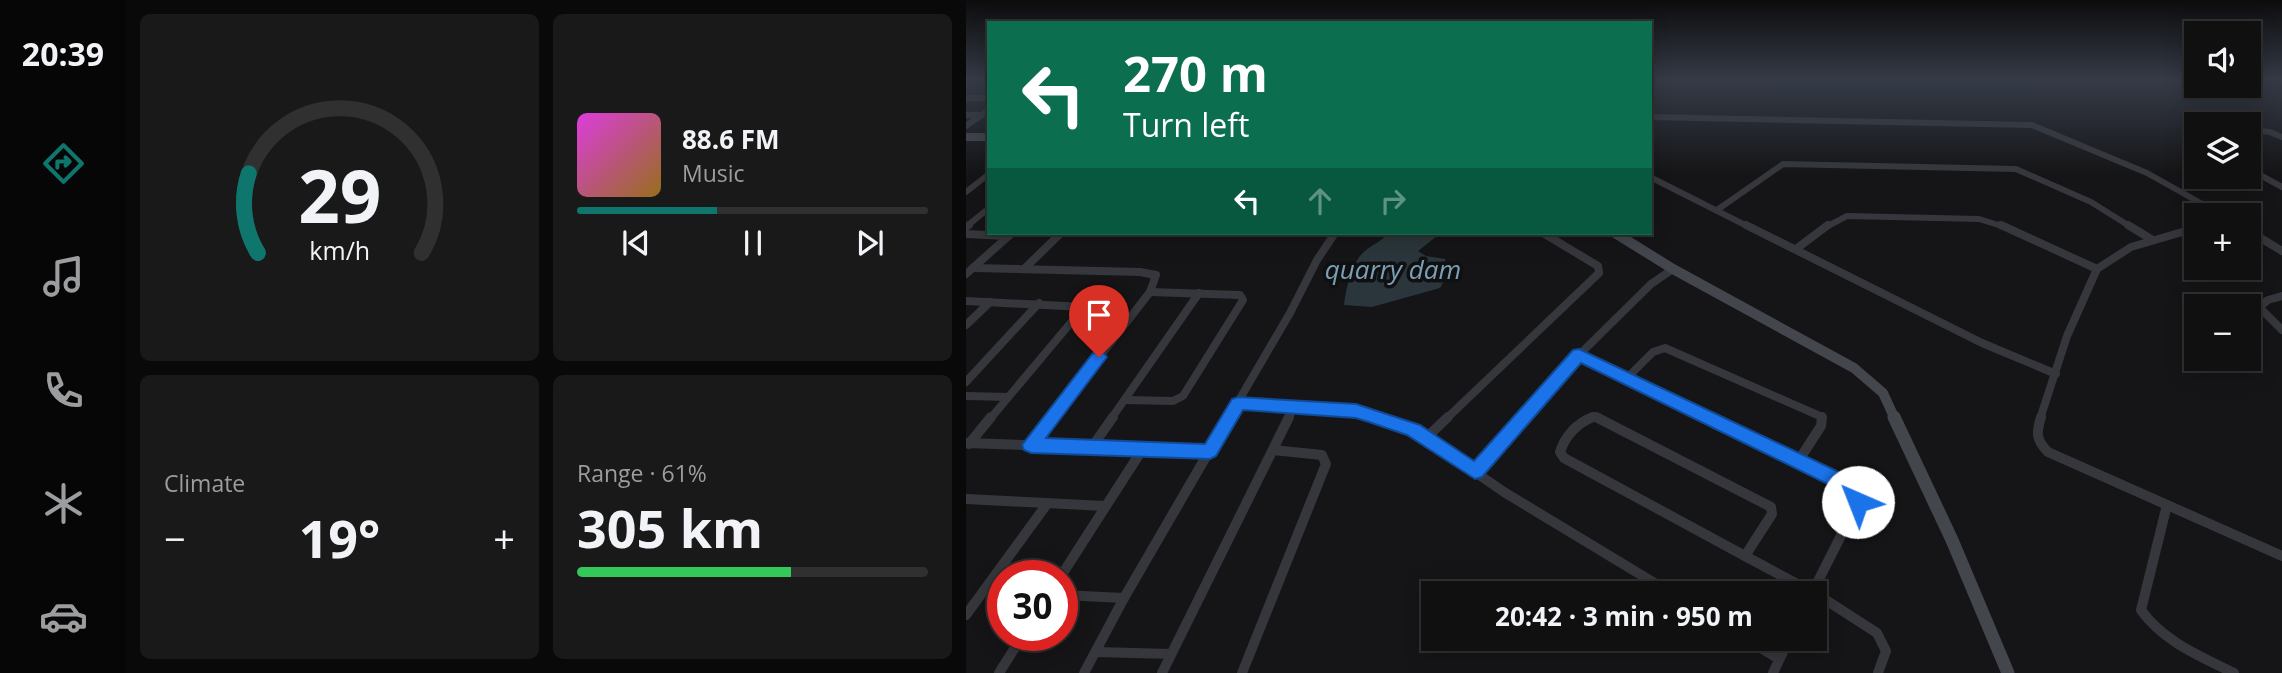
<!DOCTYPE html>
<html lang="en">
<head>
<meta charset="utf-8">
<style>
	:root { --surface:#101011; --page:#19191a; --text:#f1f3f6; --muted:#9c9d9f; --line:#303031; --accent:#0f766e }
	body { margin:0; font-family:"Open Sans",sans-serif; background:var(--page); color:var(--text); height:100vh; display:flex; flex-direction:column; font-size:26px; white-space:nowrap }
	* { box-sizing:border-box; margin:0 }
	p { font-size:23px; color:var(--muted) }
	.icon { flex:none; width:38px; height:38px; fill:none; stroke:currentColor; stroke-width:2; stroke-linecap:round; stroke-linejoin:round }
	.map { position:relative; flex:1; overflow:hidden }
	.details { display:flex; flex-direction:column; gap:14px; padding:14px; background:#090909; width:840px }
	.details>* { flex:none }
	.hud { position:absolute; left:21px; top:21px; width:665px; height:214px; border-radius:0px; box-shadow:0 4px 18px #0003,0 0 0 2px var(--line); background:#0b6e4f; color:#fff; overflow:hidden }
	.fabs { position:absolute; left:1218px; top:21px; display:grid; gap:14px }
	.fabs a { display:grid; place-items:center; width:77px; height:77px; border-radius:0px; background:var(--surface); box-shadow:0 4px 18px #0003,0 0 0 2px var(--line); font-size:35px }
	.speed { position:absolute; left:21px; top:560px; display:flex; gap:14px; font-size:35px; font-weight:700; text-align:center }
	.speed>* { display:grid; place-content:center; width:91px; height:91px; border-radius:50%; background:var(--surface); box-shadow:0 4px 18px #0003,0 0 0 2px var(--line); line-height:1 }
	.speed .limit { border:10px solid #d22; background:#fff; color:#111 }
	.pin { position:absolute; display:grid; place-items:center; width:60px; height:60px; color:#fff; margin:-72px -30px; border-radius:50% 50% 50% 0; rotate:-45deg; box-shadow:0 0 7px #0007 }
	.pin .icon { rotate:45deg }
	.me { position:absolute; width:77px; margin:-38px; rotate:316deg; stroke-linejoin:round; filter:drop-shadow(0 0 5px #0008) }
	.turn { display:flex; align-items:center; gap:24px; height:147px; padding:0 21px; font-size:32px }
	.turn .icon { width:91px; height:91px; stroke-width:2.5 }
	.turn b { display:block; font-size:49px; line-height:60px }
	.lanes { display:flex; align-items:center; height:66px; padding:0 21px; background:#0003; justify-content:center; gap:35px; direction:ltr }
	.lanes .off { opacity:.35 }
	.big { font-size:52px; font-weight:700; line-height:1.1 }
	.details .tile { flex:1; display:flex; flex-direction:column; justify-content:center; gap:10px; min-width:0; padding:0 24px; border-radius:10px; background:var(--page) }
	.details .dial { align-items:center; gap:0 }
	.dial svg { height:182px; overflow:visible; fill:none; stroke:var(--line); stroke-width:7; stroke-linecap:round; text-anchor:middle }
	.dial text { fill:var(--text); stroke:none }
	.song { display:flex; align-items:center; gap:21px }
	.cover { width:84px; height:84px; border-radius:10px; background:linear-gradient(135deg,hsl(300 70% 55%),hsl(40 70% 35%)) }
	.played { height:7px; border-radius:4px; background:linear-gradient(90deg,var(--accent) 40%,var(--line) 40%) }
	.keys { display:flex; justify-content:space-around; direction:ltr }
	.heat { display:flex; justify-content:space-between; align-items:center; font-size:38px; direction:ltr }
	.charge { height:10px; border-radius:5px; background:linear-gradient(90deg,#34c759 61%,var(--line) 0) }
	.details .tiles { flex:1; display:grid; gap:14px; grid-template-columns:repeat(2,1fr) }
	.trip { position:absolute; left:455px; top:581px; width:406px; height:70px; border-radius:0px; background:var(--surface); box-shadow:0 4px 18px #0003,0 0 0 2px var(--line); font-weight:700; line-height:70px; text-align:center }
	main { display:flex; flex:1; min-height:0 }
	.menu { display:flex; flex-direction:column; width:126px; justify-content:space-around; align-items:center; background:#060607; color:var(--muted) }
	.menu .icon { width:49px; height:49px }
	.menu .on { color:var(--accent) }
	.menu b { font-size:32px; color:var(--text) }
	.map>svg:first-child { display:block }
</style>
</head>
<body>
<main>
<nav class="menu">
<b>20:39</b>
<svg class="icon on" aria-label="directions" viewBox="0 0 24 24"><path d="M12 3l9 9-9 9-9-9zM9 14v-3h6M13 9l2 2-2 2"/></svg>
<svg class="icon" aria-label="music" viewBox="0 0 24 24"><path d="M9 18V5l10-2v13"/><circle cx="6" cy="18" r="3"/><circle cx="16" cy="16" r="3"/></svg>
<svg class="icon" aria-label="phone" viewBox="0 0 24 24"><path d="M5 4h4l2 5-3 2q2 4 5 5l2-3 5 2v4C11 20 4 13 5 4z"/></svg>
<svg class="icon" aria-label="climate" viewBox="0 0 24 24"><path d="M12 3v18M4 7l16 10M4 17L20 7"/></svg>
<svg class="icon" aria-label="car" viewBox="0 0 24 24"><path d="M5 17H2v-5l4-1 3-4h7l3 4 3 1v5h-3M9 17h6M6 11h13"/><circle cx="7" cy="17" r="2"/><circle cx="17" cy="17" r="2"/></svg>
</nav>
<section class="details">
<div class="tiles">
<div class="tile dial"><svg viewBox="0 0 100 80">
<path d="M14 69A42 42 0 1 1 86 69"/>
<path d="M14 69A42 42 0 0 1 10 34" stroke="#0f766e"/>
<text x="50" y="56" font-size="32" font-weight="700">29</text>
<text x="50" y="72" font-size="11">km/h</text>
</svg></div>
<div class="tile">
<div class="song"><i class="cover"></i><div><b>88.6 FM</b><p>Music</p></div></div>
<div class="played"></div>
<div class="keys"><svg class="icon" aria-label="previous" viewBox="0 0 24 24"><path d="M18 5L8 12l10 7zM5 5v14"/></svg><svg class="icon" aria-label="pause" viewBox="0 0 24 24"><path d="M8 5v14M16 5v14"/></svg><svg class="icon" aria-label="next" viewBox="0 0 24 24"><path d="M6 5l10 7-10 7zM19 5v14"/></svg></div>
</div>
<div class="tile"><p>Climate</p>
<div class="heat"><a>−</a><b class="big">19°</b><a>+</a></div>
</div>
<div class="tile"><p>Range · 61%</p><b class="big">305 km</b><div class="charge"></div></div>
</div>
</section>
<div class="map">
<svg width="1316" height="673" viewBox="0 0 1316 673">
	<rect width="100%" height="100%" fill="#151517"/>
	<!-- water -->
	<path fill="#2a363b" d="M422 233H469L471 236 452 251 460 256 479 259 481 275 474 288 406 307 378 305C380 289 386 261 399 251 407 244 415 242 422 233Z"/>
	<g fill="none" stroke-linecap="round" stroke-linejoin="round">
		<!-- street-far2 -->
		<g stroke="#35373c" stroke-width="6">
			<path d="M12 80H23"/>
			<path d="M0 98H23"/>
			<path d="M0 115H15"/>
			<path d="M684 117 1066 125 1181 173 1256 215"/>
			<path d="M0 126 23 110"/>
			<path d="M1283 130 1304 132 1316 137"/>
			<path d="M1283 169 1316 187"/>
			<path d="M684 177 783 227"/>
			<path d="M0 192 23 174"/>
			<path d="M751 210 817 164 1050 169 1125 202 1165 227"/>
			<path d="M0 227 23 208"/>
			<path d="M860 227 881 216 1013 219 1039 227"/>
		</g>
		<!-- street-far1 -->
		<g stroke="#35373c" stroke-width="8">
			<path d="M780 225 1016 343 1090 374"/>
			<path d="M1035 225 1131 269"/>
			<path d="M1162 225 1185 239"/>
			<path d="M0 227 3 225"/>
			<path d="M1283 231 1316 251"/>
			<path d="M0 234 42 236"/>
			<path d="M830 249 862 225"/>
			<path d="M7 268 174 272 190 275 184 292 85 419"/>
			<path d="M58 269 95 233"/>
			<path d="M707 269 685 284 613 355 748 419"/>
			<path d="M0 274 46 233"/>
			<path d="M1316 296 1302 300 1293 307 1316 330"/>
			<path d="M0 301 118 307 24 419"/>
			<path d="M0 325 24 302"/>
			<path d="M661 378 687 352 699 348 856 417V419"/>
			<path d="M0 382 73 303"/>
			<path d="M0 396 42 397"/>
			<path d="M159 400 207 401 217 396 277 300 274 295 184 292"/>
			<path d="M272 403 390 411 415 419"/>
			<path d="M145 419 233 293"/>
			<path d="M262 419 324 313 351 260 369 233"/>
			<path d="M322 419 328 407"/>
			<path d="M480 419 633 273 632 266 577 233"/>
			<path d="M556 419 613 355"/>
			<path d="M622 419 629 417 633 419"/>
			<path d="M1074 419 1101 336 1131 269 1165 247 1230 228"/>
		</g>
		<!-- street -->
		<g stroke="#35373c" stroke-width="10">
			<path d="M410 417 448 430 538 492 705 593"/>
			<path d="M627 417C611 423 599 436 594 452L598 458 779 556"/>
			<path d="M630 417 805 507 806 514 779 556"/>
			<path d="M744 417 885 487 893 495 892 502 846 593"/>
			<path d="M1075 417C1070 433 1070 440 1082 452L1316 556"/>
			<path d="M460 438 482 417"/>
			<path d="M0 443 244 451"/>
			<path d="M3 444 25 417"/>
			<path d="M65 445 86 417"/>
			<path d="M126 447 147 417"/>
			<path d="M833 460 855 426 856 417"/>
			<path d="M509 472 557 417"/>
			<path d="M0 499 139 506"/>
			<path d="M1201 505 1175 610C1198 642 1234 656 1268 673"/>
			<path d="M779 556 848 593"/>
			<path d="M95 576 176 450"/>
			<path d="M849 593 911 633 920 651 912 673"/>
			<path d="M96 595 158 598"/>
			<path d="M0 615 81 504"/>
			<path d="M780 639 813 659"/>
			<path d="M130 652 205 654"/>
			<path d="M33 673 57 635"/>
			<path d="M118 673 158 598 263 417"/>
			<path d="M196 673 323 417"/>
			<path d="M276 673 360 464 356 455 307 450"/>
			<path d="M807 673 823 639"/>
		</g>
		<!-- secondary-far2 -->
		<path stroke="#43464c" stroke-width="8" d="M0 137H23"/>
		<!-- secondary-far1 -->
		<path stroke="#43464c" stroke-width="10" d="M649 233 707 269 888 368 917 393 929 419"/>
		<!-- secondary -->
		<path stroke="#43464c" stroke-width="13" d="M928 417 986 540 1042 673"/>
	</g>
	<!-- sky -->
	<linearGradient id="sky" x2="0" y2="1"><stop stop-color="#0c0c0d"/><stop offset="0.46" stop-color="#353b47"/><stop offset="1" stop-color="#353b47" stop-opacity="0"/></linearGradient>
	<rect width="1316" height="174" fill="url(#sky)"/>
	<!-- route -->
	<path fill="#1a73e8" stroke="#114b97" stroke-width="2" d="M613 349 892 481 903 495 899 508 892 510 886 508 883 498 878 492 615 363 516 477 509 479 441 435 403 422 390 418 277 410 250 456 244 459 65 453 58 450 56 445 127 353H138L141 357 138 361 80 438 239 444 266 399 272 397 390 404 454 425 508 461 607 350Z"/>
	<g text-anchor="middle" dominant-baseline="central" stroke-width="7" stroke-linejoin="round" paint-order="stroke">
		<!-- water labels -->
		<g font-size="26" font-style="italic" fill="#7ba0b5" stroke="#101012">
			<text x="427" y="269">quarry dam</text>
		</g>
	</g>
</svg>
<div class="fabs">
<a><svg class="icon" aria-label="sound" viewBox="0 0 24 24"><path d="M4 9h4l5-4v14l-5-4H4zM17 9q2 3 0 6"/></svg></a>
<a><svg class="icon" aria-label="layers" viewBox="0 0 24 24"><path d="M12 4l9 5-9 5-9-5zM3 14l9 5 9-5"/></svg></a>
<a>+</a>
<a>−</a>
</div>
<div class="speed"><div class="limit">30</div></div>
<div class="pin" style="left:133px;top:357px;background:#d93025"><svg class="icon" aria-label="arrive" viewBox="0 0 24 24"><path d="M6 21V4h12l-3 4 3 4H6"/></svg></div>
<svg class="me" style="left:892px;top:502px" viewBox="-20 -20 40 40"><circle r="19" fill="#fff"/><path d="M0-13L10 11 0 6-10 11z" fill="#1a73e8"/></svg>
<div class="trip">20:42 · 3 min · 950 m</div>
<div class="hud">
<div class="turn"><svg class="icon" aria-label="left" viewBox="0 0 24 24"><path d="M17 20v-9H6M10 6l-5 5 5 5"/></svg><div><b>270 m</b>Turn left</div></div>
<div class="lanes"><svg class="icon" aria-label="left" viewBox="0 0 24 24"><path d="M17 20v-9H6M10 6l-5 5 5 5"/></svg><svg class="icon off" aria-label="ahead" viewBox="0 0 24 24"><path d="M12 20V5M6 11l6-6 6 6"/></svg><svg class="icon off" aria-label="right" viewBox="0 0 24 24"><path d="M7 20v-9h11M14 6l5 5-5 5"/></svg></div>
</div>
</div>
</main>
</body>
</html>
